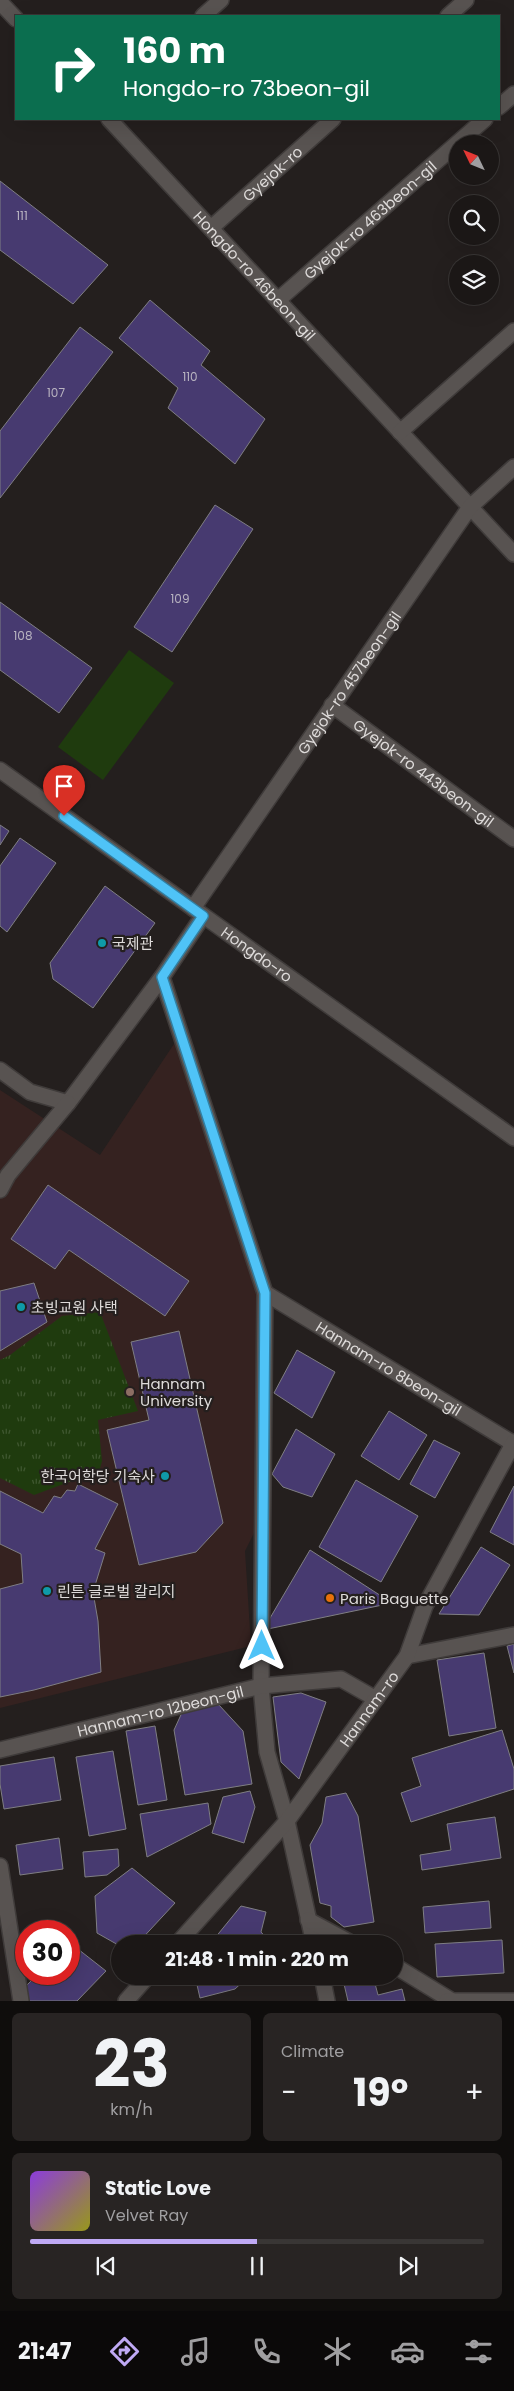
<!DOCTYPE html>
<html lang="en">
<head>
<meta charset="utf-8">
<style>
	:root { --surface:#1b1716; --page:#282423; --text:#f1f3f6; --muted:#a09fa1; --line:#393635; --accent:#bfa9f4 }
	body { margin:0; font-family:Poppins,"Noto Sans KR",sans-serif; background:var(--page); color:var(--text); height:100vh; display:flex; flex-direction:column; font-size:19px; white-space:nowrap }
	* { box-sizing:border-box; margin:0 }
	p { font-size:16px; color:var(--muted) }
	.icon { flex:none; width:28px; height:28px; fill:none; stroke:currentColor; stroke-width:2; stroke-linecap:round; stroke-linejoin:round }
	.map { position:relative; height:2001px; overflow:hidden }
	.side { display:flex; flex-direction:column; gap:12px; padding:12px; background:#0f0d0c; flex:1 }
	.side>* { flex:none }
	.guide { position:absolute; left:15px; top:15px; width:485px; height:105px; border-radius:0px; box-shadow:0 5px 20px #0002,0 0 0 1px var(--line); background:#0b6e4f; color:#fff; overflow:hidden }
	.needle { width:32px; rotate:313deg }
	.controls { position:absolute; left:449px; top:135px; display:grid; gap:10px }
	.controls a { display:grid; place-items:center; width:50px; height:50px; border-radius:50%; background:var(--surface); box-shadow:0 5px 20px #0002,0 0 0 1px var(--line); font-size:25px }
	.speed { position:absolute; left:15px; top:1920px; display:flex; gap:10px; font-size:25px; font-weight:700; text-align:center }
	.speed>* { display:grid; place-content:center; width:65px; height:65px; border-radius:50%; background:var(--surface); box-shadow:0 5px 20px #0002,0 0 0 1px var(--line); line-height:1 }
	.speed .limit { border:8px solid #d22; background:#fff; color:#111 }
	.pin { position:absolute; display:grid; place-items:center; width:42px; height:42px; color:#fff; margin:-51px -21px; border-radius:50% 50% 50% 0; rotate:-45deg; box-shadow:0 0 5px #0007 }
	.pin .icon { rotate:45deg }
	.me { position:absolute; width:55px; margin:-28px; rotate:0deg; stroke-linejoin:round; filter:drop-shadow(0 0 4px #0008) }
	.turn { display:flex; align-items:center; gap:18px; height:105px; padding:0 25px; font-size:22px }
	.turn .icon { width:65px; height:65px; stroke-width:2.5 }
	.turn b { display:block; font-size:35px; line-height:42px }
	.big { font-size:38px; font-weight:700; line-height:1.1 }
	.side .widget { flex:1; display:flex; flex-direction:column; justify-content:center; gap:8px; min-width:0; padding:0 18px; border-radius:8px; background:var(--page) }
	.side .dial { align-items:center; gap:0 }
	.dial b { font-size:65px; line-height:1 }
	.song { display:flex; align-items:center; gap:15px }
	.cover { width:60px; height:60px; border-radius:8px; background:linear-gradient(135deg,hsl(270 70% 55%),hsl(60 70% 35%)) }
	.played { height:5px; border-radius:2px; background:linear-gradient(90deg,var(--accent) 50%,var(--line) 50%) }
	.keys { display:flex; justify-content:space-around; direction:ltr }
	.heat { display:flex; justify-content:space-between; align-items:center; font-size:28px; direction:ltr }
	.side .tiles { flex:1; display:grid; gap:12px; grid-template-columns:1fr 1fr }
	.widget:last-child { grid-column:span 2 }
	.trip { position:absolute; left:111px; top:1935px; width:292px; height:50px; border-radius:25px; background:var(--surface); box-shadow:0 5px 20px #0002,0 0 0 1px var(--line); font-weight:700; line-height:50px; text-align:center }
	.menu { display:flex; height:80px; justify-content:space-around; align-items:center; background:#0b0909; color:var(--muted) }
	.menu .icon { width:35px; height:35px }
	.menu .on { color:var(--accent) }
	.menu b { font-size:22px; color:var(--text) }
	.map>svg:first-child { display:block }
</style>
</head>
<body>
<div class="map">
<svg width="514" height="2001" viewBox="0 0 514 2001">
	<defs>
		<pattern id="park-tufts" width="24" height="20" patternUnits="userSpaceOnUse" patternTransform="scale(1.25)"><rect width="24" height="20" fill="#1f3b0e"/><path d="M3 7l-1-3M5 7V3M7 7l1-3M15 17l-1-3M17 17v-4M19 17l1-3" fill="none" stroke="#3f5730"/></pattern>
	</defs>
	<rect width="100%" height="100%" fill="#241f1e"/>
	<!-- education -->
	<path fill="#352220" d="M178 1038 262 1312 257 1527 245 1551 251 1646 0 1708V1090L100 1155Z"/>
	<!-- grass -->
	<path fill="#1f3b0e" d="M129 650 174 683 103 780 58 747Z"/>
	<!-- park -->
	<path fill="url(#park-tufts)" d="M100 1312 138 1411 98 1420 102 1461 98 1476 69 1482 34 1495 0 1478V1360L10 1355 62 1316Z"/>
	<!-- building -->
	<g fill="#473a70" stroke="#7f7e83">
		<path d="M0 181 108 265 73 304 0 250Z"/>
		<path d="M150 300 210 351 201 365 265 419 235 464 168 408 178 388 119 338Z"/>
		<path d="M80 327 113 352 0 498V431Z"/>
		<path d="M215 505 253 529 172 652 134 627Z"/>
		<path d="M0 602 92 668 59 713 0 670Z"/>
		<path d="M0 825 9 831 0 845Z"/>
		<path d="M20 838 56 863 7 932 0 926V866Z"/>
		<path d="M105 886 155 923 93 1008 53 979 50 963Z"/>
		<path d="M48 1185 189 1281 165 1316 69 1250 55 1269 11 1239Z"/>
		<path d="M34 1283 47 1322 0 1351V1291Z"/>
		<path d="M179 1331 223 1523 196 1552 139 1565 107 1430 149 1420 131 1342Z"/>
		<path d="M297 1350 335 1372 312 1418 274 1393Z"/>
		<path d="M389 1411 427 1435 399 1480 361 1456Z"/>
		<path d="M296 1429 335 1454 312 1497 283 1487 272 1474Z"/>
		<path d="M434 1440 460 1453 435 1498 410 1484Z"/>
		<path d="M356 1480 418 1516 381 1582 319 1547Z"/>
		<path d="M78 1484 118 1504 95 1549 105 1553 93 1592 98 1621 101 1672 34 1690 0 1697V1589L23 1583 21 1554 0 1544V1491L43 1513 54 1496 61 1498 67 1490 75 1491Z"/>
		<path d="M514 1486V1545L490 1532Z"/>
		<path d="M481 1547 510 1565 479 1615 439 1614Z"/>
		<path d="M310 1550 392 1603 263 1630Z"/>
		<path d="M514 1644V1673L507 1646Z"/>
		<path d="M484 1653 496 1728 449 1736 437 1660Z"/>
		<path d="M301 1693 326 1702 299 1779 281 1762 273 1697Z"/>
		<path d="M219 1705 243 1731 252 1784 185 1795 174 1730 185 1706Z"/>
		<path d="M155 1726 167 1800 138 1805 126 1731Z"/>
		<path d="M502 1730 514 1769V1789L411 1822 401 1793 421 1786 412 1758Z"/>
		<path d="M113 1751 126 1829 89 1836 76 1757Z"/>
		<path d="M54 1757 61 1800 4 1809 0 1784V1766Z"/>
		<path d="M250 1791 255 1807 244 1843 212 1833 223 1797Z"/>
		<path d="M346 1793 358 1816 374 1922 344 1927 331 1917V1906L320 1903 310 1845 322 1823 326 1797Z"/>
		<path d="M208 1803 211 1824 147 1857 140 1814Z"/>
		<path d="M495 1817 501 1858 422 1870 420 1855 451 1850 447 1824Z"/>
		<path d="M59 1838 63 1869 20 1875 16 1845Z"/>
		<path d="M118 1849 119 1866 107 1875 85 1877 83 1852Z"/>
		<path d="M132 1868 175 1903 137 1944H120V1946L97 1933 95 1896Z"/>
		<path d="M489 1901 491 1928 425 1933 423 1907Z"/>
		<path d="M241 1906 266 1912 261 1932 272 1944H210Z"/>
		<path d="M502 1940 504 1973 437 1977 435 1944Z"/>
		<path d="M69 1942 106 1971 77 2001H25L23 1989 38 1974H69Z"/>
		<path d="M195 1976H249L235 1989 200 1998Z"/>
		<path d="M332 1976H359L334 1984Z"/>
		<path d="M373 1976 378 1995 402 1989 405 2001H348L344 1984Z"/>
	</g>
	<g fill="none" stroke-linecap="round" stroke-linejoin="round">
		<defs>
			<g id="minor">
				<path d="M0 2 16 19"/>
				<path d="M203 16 221 0"/>
				<path d="M448 16 466 0"/>
				<path d="M499 107 514 94"/>
				<path id="s1" d="M109 119 514 554"/>
				<path id="s2" d="M211 228 333 119"/>
				<path id="s3" d="M278 300 485 119"/>
				<path d="M400 432 514 331"/>
				<path id="s4" d="M332 705 514 839"/>
				<path id="s5" d="M0 770 514 1138"/>
				<path id="s6" d="M193 908 470 507 514 467"/>
				<path d="M162 977 265 1293 261 1686 267 1752 287 1821 314 1944"/>
				<path d="M0 1070 30 1092 68 1103 162 977 203 916"/>
				<path d="M0 1190 8 1175 68 1103"/>
				<path id="s7" d="M265 1293 514 1444"/>
				<path d="M407 1656 514 1635"/>
				<path id="s8" d="M0 1750 261 1686 341 1679 376 1699"/>
				<path d="M0 1866 21 2001"/>
				<path d="M308 1920 353 1944"/>
				<path id="s9" d="M177 1944 287 1821 407 1656 425 1606 514 1442"/>
				<path d="M395 1966 452 2001"/>
				<path d="M322 1976 327 2001"/>
				<path d="M126 2001 148 1976"/>
				<path d="M447 2001H514"/>
			</g>
		</defs>
		<!-- minor casing -->
		<use href="#minor" stroke="#3f3b3a" stroke-width="18"/>
		<!-- minor -->
		<use href="#minor" stroke="#585351" stroke-width="15"/>
	</g>
	<g fill="none" stroke-linecap="round" stroke-linejoin="round">
		<defs>
			<path id="route" d="M64 816 203 916 162 977 265 1293 262 1646"/>
		</defs>
		<!-- route casing -->
		<use href="#route" stroke="#337fa1" stroke-width="12"/>
		<!-- route -->
		<use href="#route" stroke="#4fc3f7" stroke-width="9"/>
	</g>
	<!-- markers -->
	<g fill="#0f9aa8" stroke="#241f1e" stroke-width="2">
		<circle cx="102" cy="943" r="5"/>
		<circle cx="21" cy="1307" r="5"/>
		<circle cx="165" cy="1476" r="5"/>
		<circle cx="47" cy="1591" r="5"/>
	</g>
	<circle fill="#8d6e63" stroke="#241f1e" stroke-width="2" cx="130" cy="1392" r="5"/>
	<circle fill="#e8710a" stroke="#241f1e" stroke-width="2" cx="330" cy="1598" r="5"/>
	<g text-anchor="middle" dominant-baseline="central" stroke-width="4.5" stroke-linejoin="round" paint-order="stroke">
		<!-- number labels -->
		<g font-size="12" fill="#b8b3c0">
			<text x="22" y="215">111</text>
			<text x="190" y="376">110</text>
			<text x="56" y="392">107</text>
			<text x="180" y="598">109</text>
			<text x="23" y="635">108</text>
		</g>
		<!-- street labels -->
		<g font-size="15" fill="#dedbda" stroke="#241f1e">
			<text stroke="none"><textPath href="#s2" startOffset="82">Gyejok-ro</textPath></text>
			<text stroke="none"><textPath href="#s3" startOffset="122">Gyejok-ro 463beon-gil</textPath></text>
			<text stroke="none"><textPath href="#s1" startOffset="214">Hongdo-ro 46beon-gil</textPath></text>
			<text stroke="none"><textPath href="#s6" startOffset="274">Gyejok-ro 457beon-gil</textPath></text>
			<text stroke="none"><textPath href="#s4" startOffset="114">Gyejok-ro 443beon-gil</textPath></text>
			<text stroke="none"><textPath href="#s5" startOffset="316">Hongdo-ro</textPath></text>
			<text stroke="none"><textPath href="#s7" startOffset="145">Hannam-ro 8beon-gil</textPath></text>
			<text stroke="none"><textPath href="#s9" startOffset="304">Hannam-ro</textPath></text>
			<text stroke="none"><textPath href="#s8" startOffset="165">Hannam-ro 12beon-gil</textPath></text>
		</g>
		<!-- poi labels -->
		<g font-size="15" fill="#dedbda" stroke="#241f1e" text-anchor="start">
			<text x="112" y="943">국제관</text>
			<text x="31" y="1307">초빙교원 사택</text>
			<text x="140" y="1383">Hannam<tspan x="140" dy="17">University</tspan></text>
			<text x="155" y="1476" text-anchor="end">한국어학당 기숙사</text>
			<text x="57" y="1591">린튼 글로벌 칼리지</text>
			<text x="340" y="1598">Paris Baguette</text>
		</g>
	</g>
</svg>
<div class="controls">
<a><svg class="needle" viewBox="-14 -14 28 28"><path d="M0-13l5 13h-10z" fill="#e53935"/><path d="M0 13l5-13h-10z" fill="#a09fa1"/></svg></a>
<a><svg class="icon" aria-label="search" viewBox="0 0 24 24"><circle cx="10" cy="10" r="6"/><path d="M15 15l6 6"/></svg></a>
<a><svg class="icon" aria-label="layers" viewBox="0 0 24 24"><path d="M12 4l9 5-9 5-9-5zM3 14l9 5 9-5"/></svg></a>
</div>
<div class="speed"><div class="limit">30</div></div>
<div class="pin" style="left:64px;top:816px;background:#d93025"><svg class="icon" aria-label="arrive" viewBox="0 0 24 24"><path d="M6 21V4h12l-3 4 3 4H6"/></svg></div>
<svg class="me" style="left:262px;top:1646px" viewBox="-20 -20 40 40"><path d="M0-17L14 15 0 8-14 15z" fill="#4fc3f7" stroke="#fff" stroke-width="4"/></svg>
<div class="trip">21:48 · 1 min · 220 m</div>
<div class="guide">
<div class="turn"><svg class="icon" aria-label="right" viewBox="0 0 24 24"><path d="M7 20v-9h11M14 6l5 5-5 5"/></svg><div><b>160 m</b>Hongdo-ro 73beon-gil</div></div>
</div>
</div>
<section class="side">
<div class="tiles">
<div class="widget dial"><b>23</b><p>km/h</p></div>
<div class="widget"><p>Climate</p>
<div class="heat"><a>−</a><b class="big">19°</b><a>+</a></div>
</div>
<div class="widget">
<div class="song"><i class="cover"></i><div><b>Static Love</b><p>Velvet Ray</p></div></div>
<div class="played"></div>
<div class="keys"><svg class="icon" aria-label="previous" viewBox="0 0 24 24"><path d="M18 5L8 12l10 7zM5 5v14"/></svg><svg class="icon" aria-label="pause" viewBox="0 0 24 24"><path d="M8 5v14M16 5v14"/></svg><svg class="icon" aria-label="next" viewBox="0 0 24 24"><path d="M6 5l10 7-10 7zM19 5v14"/></svg></div>
</div>
</div>
</section>
<nav class="menu">
<b>21:47</b>
<svg class="icon on" aria-label="directions" viewBox="0 0 24 24"><path d="M12 3l9 9-9 9-9-9zM9 14v-3h6M13 9l2 2-2 2"/></svg>
<svg class="icon" aria-label="music" viewBox="0 0 24 24"><path d="M9 18V5l10-2v13"/><circle cx="6" cy="18" r="3"/><circle cx="16" cy="16" r="3"/></svg>
<svg class="icon" aria-label="phone" viewBox="0 0 24 24"><path d="M5 4h4l2 5-3 2q2 4 5 5l2-3 5 2v4C11 20 4 13 5 4z"/></svg>
<svg class="icon" aria-label="climate" viewBox="0 0 24 24"><path d="M12 3v18M4 7l16 10M4 17L20 7"/></svg>
<svg class="icon" aria-label="car" viewBox="0 0 24 24"><path d="M5 17H2v-5l4-1 3-4h7l3 4 3 1v5h-3M9 17h6M6 11h13"/><circle cx="7" cy="17" r="2"/><circle cx="17" cy="17" r="2"/></svg>
<svg class="icon" aria-label="filters" viewBox="0 0 24 24"><path d="M4 7h16M4 17h16"/><circle cx="9" cy="7" r="2"/><circle cx="15" cy="17" r="2"/></svg>
</nav>
</body>
</html>
